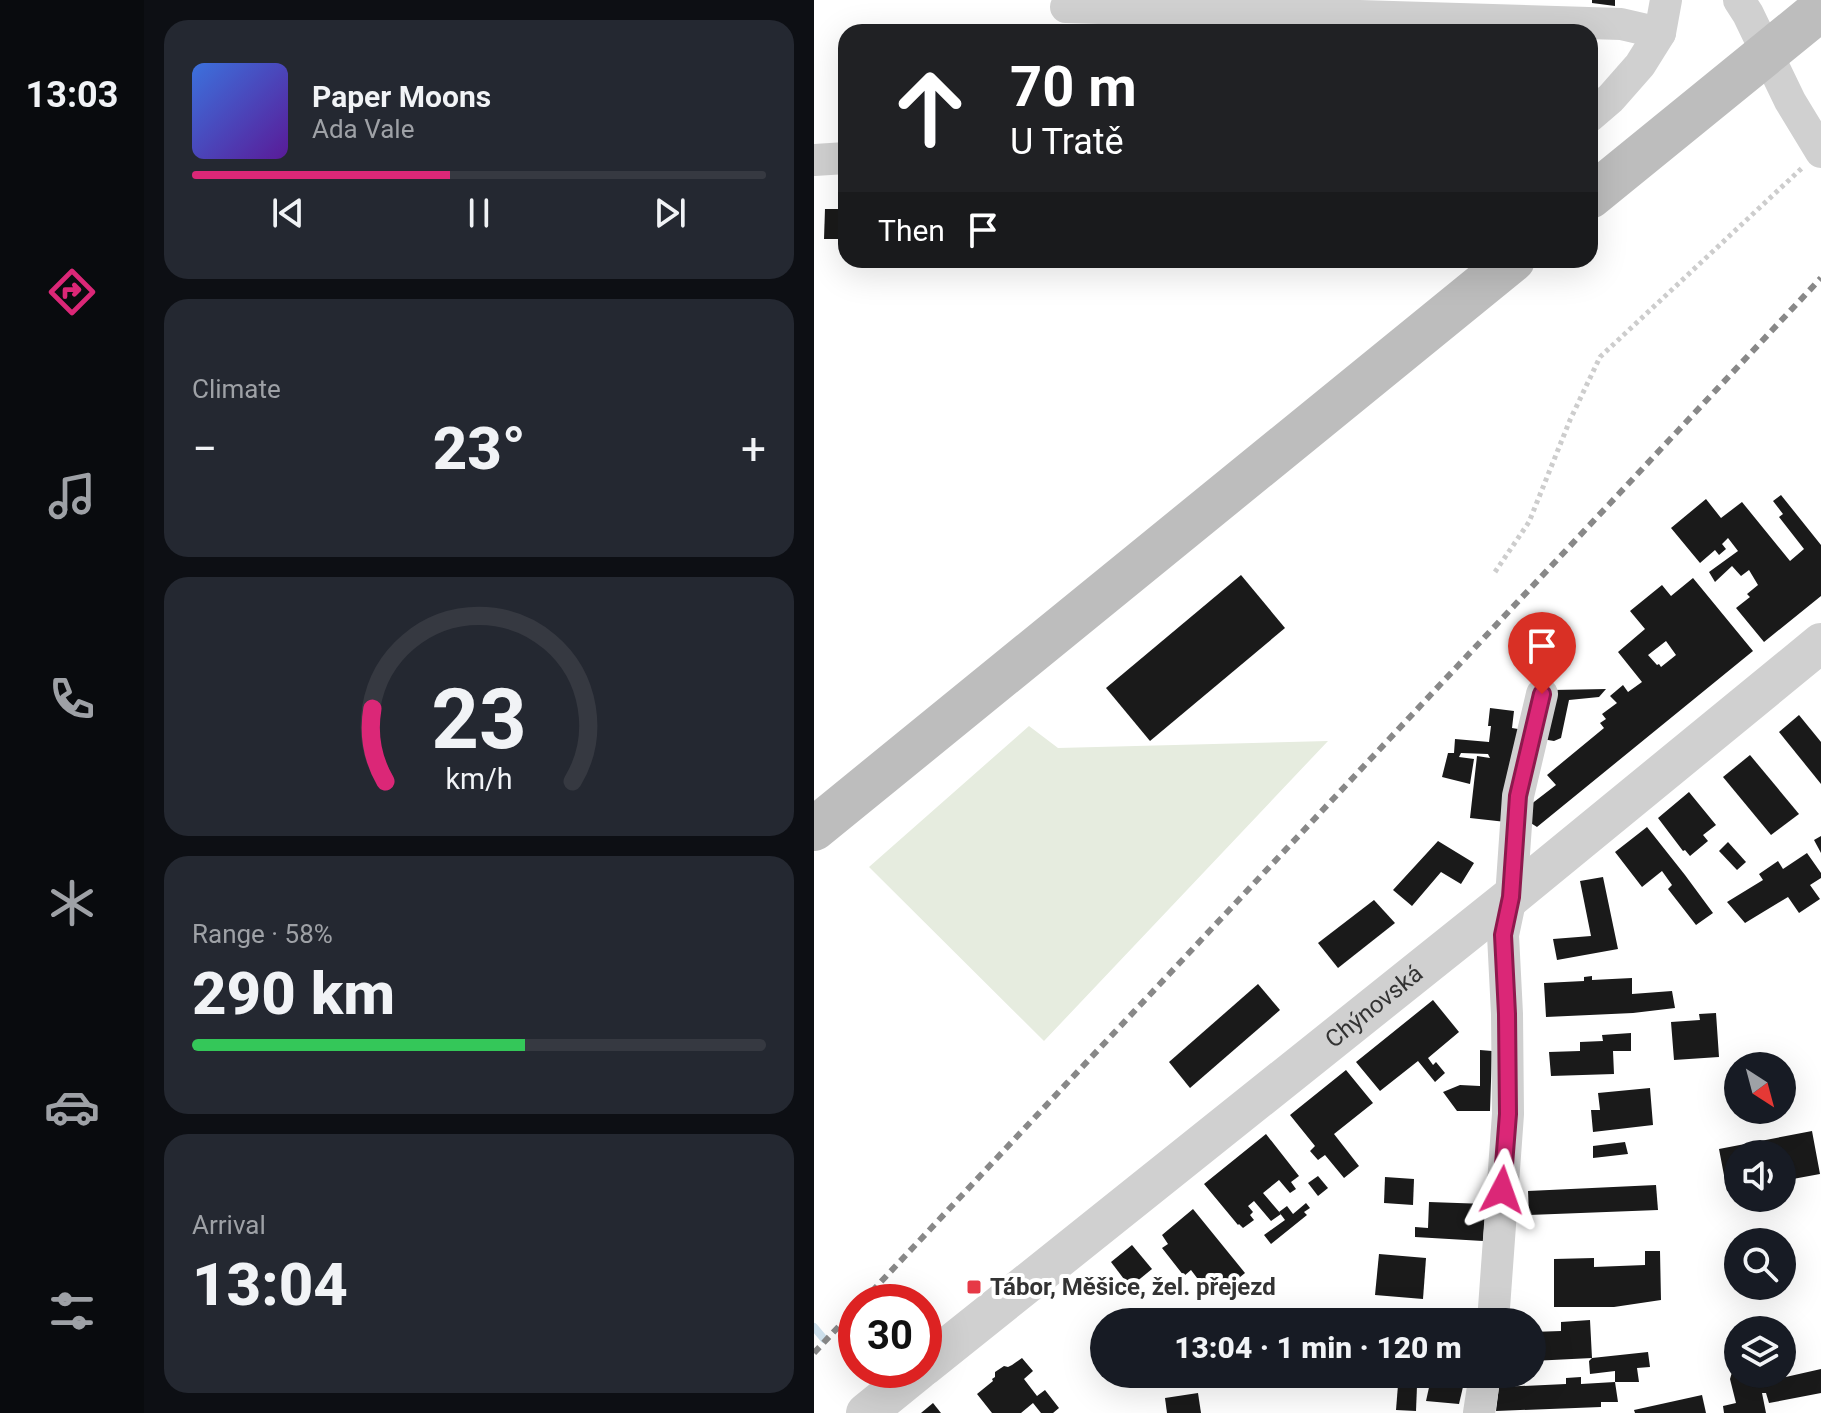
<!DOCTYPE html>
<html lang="en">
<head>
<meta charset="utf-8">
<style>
	:root { --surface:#171b24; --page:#242831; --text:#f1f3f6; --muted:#9ea1a6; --line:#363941; --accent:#db2777 }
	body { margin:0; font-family:Roboto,sans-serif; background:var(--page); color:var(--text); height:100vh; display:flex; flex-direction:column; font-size:30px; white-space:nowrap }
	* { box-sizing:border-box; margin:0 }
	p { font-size:26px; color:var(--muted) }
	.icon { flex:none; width:44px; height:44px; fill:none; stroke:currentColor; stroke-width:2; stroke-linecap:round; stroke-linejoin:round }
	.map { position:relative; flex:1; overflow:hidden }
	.sheet { display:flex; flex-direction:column; gap:20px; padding:20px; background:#0d0f14; width:670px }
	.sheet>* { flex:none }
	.top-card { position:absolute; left:24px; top:24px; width:760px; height:244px; border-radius:24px; box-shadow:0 8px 32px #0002; background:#202124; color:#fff; overflow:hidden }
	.needle { width:52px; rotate:144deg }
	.tools { position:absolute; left:910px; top:1052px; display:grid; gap:16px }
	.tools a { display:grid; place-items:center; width:72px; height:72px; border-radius:50%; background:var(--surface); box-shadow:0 8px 32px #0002; font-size:40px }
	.speed { position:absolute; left:24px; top:1284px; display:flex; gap:16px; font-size:40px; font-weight:700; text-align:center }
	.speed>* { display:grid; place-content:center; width:104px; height:104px; border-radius:50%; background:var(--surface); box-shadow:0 8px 32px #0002; line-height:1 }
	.speed .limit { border:12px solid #d22; background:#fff; color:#111 }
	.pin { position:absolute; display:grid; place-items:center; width:68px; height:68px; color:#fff; margin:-82px -34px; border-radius:50% 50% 50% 0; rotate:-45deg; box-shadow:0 0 8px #0007 }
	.pin .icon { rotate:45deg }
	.me { position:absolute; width:88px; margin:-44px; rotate:4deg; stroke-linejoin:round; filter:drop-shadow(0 0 6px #0008) }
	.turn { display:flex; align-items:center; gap:28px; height:168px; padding:0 40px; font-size:36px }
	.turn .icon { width:104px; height:104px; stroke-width:2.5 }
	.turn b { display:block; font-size:56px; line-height:68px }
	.then { display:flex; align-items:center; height:76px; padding:0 40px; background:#0003; gap:16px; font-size:30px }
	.big { font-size:60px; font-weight:800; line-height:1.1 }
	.sheet .widget { flex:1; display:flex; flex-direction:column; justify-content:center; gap:12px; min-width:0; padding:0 28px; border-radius:24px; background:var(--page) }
	.sheet .dial { align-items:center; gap:0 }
	.dial svg { height:208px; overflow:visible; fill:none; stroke:var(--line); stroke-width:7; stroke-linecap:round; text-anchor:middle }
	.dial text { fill:var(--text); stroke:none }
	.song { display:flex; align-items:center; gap:24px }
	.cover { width:96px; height:96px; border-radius:12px; background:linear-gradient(135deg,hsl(220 70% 55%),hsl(270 70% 35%)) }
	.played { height:8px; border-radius:4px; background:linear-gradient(90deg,var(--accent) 45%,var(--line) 45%) }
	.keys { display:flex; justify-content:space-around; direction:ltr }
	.heat { display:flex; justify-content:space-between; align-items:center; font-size:44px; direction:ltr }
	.charge { height:12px; border-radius:6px; background:linear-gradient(90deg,#34c759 58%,var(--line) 0) }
	.trip { position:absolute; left:276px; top:1308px; width:456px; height:80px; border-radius:40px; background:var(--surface); box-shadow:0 8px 32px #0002; font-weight:800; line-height:80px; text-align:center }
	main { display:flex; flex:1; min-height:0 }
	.tabs { display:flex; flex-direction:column; width:144px; justify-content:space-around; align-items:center; background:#090b0e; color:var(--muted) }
	.tabs .icon { width:56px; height:56px }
	.tabs .active { color:var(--accent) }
	.tabs b { font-size:36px; color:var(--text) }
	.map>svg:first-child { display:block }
</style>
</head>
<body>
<main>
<nav class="tabs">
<b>13:03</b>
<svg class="icon active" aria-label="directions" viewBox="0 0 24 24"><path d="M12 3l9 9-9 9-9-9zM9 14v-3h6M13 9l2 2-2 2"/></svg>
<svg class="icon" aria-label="music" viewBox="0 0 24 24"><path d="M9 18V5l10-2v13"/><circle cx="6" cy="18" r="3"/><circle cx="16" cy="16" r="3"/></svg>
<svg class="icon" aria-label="phone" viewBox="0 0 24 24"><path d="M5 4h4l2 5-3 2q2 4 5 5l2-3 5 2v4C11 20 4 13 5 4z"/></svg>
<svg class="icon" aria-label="climate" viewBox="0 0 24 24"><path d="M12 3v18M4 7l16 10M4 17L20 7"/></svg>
<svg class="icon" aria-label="car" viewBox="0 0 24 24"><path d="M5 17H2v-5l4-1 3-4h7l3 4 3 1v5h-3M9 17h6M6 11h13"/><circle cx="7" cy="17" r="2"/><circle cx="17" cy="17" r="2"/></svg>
<svg class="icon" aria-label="filters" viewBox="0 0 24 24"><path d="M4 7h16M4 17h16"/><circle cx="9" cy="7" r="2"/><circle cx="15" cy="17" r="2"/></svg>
</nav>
<section class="sheet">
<div class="widget">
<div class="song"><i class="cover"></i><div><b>Paper Moons</b><p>Ada Vale</p></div></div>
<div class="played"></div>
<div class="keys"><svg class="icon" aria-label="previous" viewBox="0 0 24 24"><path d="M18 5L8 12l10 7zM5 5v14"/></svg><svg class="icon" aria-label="pause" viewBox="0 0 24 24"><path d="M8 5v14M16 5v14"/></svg><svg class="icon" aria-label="next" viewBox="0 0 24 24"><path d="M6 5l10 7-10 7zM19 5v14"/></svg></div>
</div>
<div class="widget"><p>Climate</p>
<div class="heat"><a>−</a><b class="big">23°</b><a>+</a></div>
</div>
<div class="widget dial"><svg viewBox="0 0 100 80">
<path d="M14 69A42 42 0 1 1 86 69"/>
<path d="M14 69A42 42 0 0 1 9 41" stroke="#db2777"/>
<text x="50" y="56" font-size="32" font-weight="700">23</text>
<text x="50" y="72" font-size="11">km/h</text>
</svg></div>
<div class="widget"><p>Range · 58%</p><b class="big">290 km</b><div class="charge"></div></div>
<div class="widget"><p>Arrival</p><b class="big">13:04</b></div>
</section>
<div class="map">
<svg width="1007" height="1413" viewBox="0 0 1007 1413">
	<rect width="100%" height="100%" fill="#fff"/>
	<!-- green -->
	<path fill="#e6ecdf" d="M215 726 244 748 514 741 230 1041 55 867Z"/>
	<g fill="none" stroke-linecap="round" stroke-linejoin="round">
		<!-- stream -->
		<path stroke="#cfe2ee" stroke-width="8" d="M0 1327 10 1339"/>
	</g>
	<!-- building -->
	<g fill="#1a1a1a" fill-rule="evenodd">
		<path d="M778 0H801V6L778 3Z"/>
		<path d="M424 24 450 25 449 32H423Z"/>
		<path d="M11 209H29L28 239H10Z"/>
		<path d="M967 495 1007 545V596L950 642 922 608 936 597 933 594 944 585 935 570 927 576 918 566 901 582 895 572 924 551 914 538 908 544 912 549 905 555 901 550 886 563 857 528 892 499 907 518 928 502 976 561 990 549 965 517 969 514 959 501Z"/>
		<path d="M427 575 471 628 336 741 292 688Z"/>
		<path d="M879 578 939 651 723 827 712 820 716 805 742 785 733 775 790 728 786 723 792 719 788 714 803 703 796 696 809 685 814 692 828 682 804 652 831 629 816 611 848 585 857 596ZM852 641 862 655 847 667 845 664 843 665 834 655Z"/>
		<path d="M792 689 785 697 755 700 747 738 740 741 728 739 739 690Z"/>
		<path d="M676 708 700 711 698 728 710 730 692 822 656 818 663 756 676 758 674 754 647 753 645 757 660 759 656 784 628 777 634 753H640L641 739 675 742 677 726H674Z"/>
		<path d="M985 715 1007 742V784L965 732Z"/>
		<path d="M936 755 985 814 957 835 909 777Z"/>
		<path d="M875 792 902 825 889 835 894 841 876 856 871 850 869 851 844 818Z"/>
		<path d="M833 827 871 875 899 913 882 925 854 889 858 885 848 871 828 887 801 852Z"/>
		<path d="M1007 836V853L1000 840Z"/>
		<path d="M624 841 660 863 647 884 627 872 598 906 579 890Z"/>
		<path d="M914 842 932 862 923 870 905 851Z"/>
		<path d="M993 853 1007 873V878L996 885 1006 899 985 913 974 897 931 923 913 902 949 880 945 874 964 861 969 869Z"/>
		<path d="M789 877 804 949 743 960 739 939 777 936 766 881Z"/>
		<path d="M560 900 581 923 524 968 504 943Z"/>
		<path d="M778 976V980L818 978V994L858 991 861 1008 819 1013 732 1017 730 983 770 981V977Z"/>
		<path d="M444 984 466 1010 376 1088 355 1062Z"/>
		<path d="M619 1000 645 1032 614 1058 619 1065 622 1062 631 1073 621 1082 604 1061 566 1091 542 1062Z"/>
		<path d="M902 1013 905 1057 860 1060 857 1022 886 1020 885 1014Z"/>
		<path d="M817 1033V1051H799L800 1074 737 1076 735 1052 766 1051V1042L789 1041 788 1035Z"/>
		<path d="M666 1050 678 1051 676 1111H643L629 1092 646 1085 666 1086Z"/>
		<path d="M532 1070 559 1103 520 1134 545 1166 530 1178 511 1155 504 1160 496 1151 501 1146 476 1115Z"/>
		<path d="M836 1088 839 1125 779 1132 777 1110H786L784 1093Z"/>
		<path d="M998 1131 1006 1174 968 1181V1154H924V1189L913 1191 905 1149Z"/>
		<path d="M452 1134 485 1176 477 1182 482 1189 476 1193 465 1180 449 1193 467 1214 457 1221 440 1201 434 1206 439 1212 436 1215 440 1220 429 1228 425 1224 424 1225 390 1184Z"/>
		<path d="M811 1142 814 1154 779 1158V1146Z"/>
		<path d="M504 1176 514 1188 504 1196 494 1183Z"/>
		<path d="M571 1177 600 1179 599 1205 570 1203Z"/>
		<path d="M842 1185 844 1210 715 1215 714 1191Z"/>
		<path d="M615 1202 672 1204 669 1241 601 1237V1227L614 1228Z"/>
		<path d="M492 1203 496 1208 490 1212 493 1215 457 1244 450 1235 471 1220 465 1212 473 1206 479 1214Z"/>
		<path d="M379 1209 431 1273 399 1299 377 1270 370 1276 348 1248 354 1244 348 1235Z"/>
		<path d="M318 1245 338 1269 316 1287 297 1262Z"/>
		<path d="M831 1251H846L847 1300 800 1307H740V1259L780 1258V1267L831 1265Z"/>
		<path d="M565 1254 612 1258 609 1299 561 1295Z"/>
		<path d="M776 1320 778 1358 834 1352 836 1367 823 1368 825 1382H801V1371L776 1374 775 1361 778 1358 718 1361V1332L747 1331V1322Z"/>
		<path d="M923 1355 924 1374H947L949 1382 1007 1369V1393L955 1403 952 1393H948L952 1413H910L909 1406 922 1403 916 1379Z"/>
		<path d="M208 1358 219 1371 210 1379 223 1396 231 1390 245 1408 239 1413H227L219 1403 207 1413H178L163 1394 179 1381 178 1379 181 1377V1372L190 1366 194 1367 198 1365Z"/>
		<path d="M618 1374H652L645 1404 612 1401Z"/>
		<path d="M767 1377V1384L801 1382 804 1402H787V1407L682 1411 685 1387 752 1384V1378Z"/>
		<path d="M584 1385 603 1386 602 1411 582 1410Z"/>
		<path d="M384 1393 387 1413H353L351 1398Z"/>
		<path d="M888 1395 892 1413H821L820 1410Z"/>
		<path d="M119 1403 127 1413H107Z"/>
	</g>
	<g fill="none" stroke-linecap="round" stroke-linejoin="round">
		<!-- path -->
		<path stroke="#cdcdcd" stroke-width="5" stroke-dasharray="4 4" stroke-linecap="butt" d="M681 572 715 522 756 420 786 357 988 168"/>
		<!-- minor -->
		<g stroke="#d0d0d0" stroke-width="32">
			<path d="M925 0 934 14 976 101 1007 152"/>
			<path d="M252 7 807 24 846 33"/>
			<path d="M776 116 797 98 826 65 846 33 852 0"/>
			<path d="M0 160 32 158"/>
			<path d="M679 1322 694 1114 693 1014 689 935 697 897 704 796 728 694"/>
			<path d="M665 1413 671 1374"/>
		</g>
		<!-- tertiary -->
		<g stroke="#d0d0d0" stroke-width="40">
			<path id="s1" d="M110 1366 697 897 1007 643"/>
			<path d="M52 1413 105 1370"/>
		</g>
		<!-- secondary -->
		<g stroke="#bdbdbd" stroke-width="44">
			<path d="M776 197 1007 9"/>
			<path d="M0 829 699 260"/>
		</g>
		<!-- rail -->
		<g stroke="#888" stroke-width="6" stroke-dasharray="8 6" stroke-linecap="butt">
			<path d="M48 1302 1007 278"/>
			<path d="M0 1353 42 1308"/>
		</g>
	</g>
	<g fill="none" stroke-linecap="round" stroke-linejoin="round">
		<defs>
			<path id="route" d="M688 1190 694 1114 693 1014 689 935 697 897 704 796 728 694"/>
		</defs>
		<!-- route casing -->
		<use href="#route" stroke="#8e194d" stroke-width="20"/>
		<!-- route -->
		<use href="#route" stroke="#db2777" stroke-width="14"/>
	</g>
	<!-- markers -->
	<rect fill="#e63946" stroke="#fff" stroke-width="3" x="152" y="1279" width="16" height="16" rx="4"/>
	<g text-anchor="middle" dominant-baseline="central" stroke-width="8" stroke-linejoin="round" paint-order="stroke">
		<!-- street labels -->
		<g font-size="24" fill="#333" stroke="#fff">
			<text stroke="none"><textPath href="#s1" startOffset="576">Chýnovská</textPath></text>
		</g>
		<!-- poi labels -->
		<g font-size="24" font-weight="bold" fill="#333" stroke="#fff" text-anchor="start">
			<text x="176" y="1287">Tábor, Měšice, žel. přejezd</text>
		</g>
	</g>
</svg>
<div class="tools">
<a><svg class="needle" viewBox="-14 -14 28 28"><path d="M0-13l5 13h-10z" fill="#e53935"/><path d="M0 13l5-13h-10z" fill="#9ea1a6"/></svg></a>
<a><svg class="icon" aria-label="sound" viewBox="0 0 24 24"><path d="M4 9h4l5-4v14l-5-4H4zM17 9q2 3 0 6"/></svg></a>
<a><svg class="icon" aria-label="search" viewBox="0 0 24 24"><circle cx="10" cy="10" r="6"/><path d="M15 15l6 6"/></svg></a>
<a><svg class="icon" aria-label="layers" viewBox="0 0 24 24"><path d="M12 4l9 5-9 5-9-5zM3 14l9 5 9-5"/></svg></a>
</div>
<div class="speed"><div class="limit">30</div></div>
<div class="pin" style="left:728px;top:694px;background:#d93025"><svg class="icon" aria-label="arrive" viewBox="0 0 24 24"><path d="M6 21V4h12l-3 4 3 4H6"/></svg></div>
<svg class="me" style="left:688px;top:1190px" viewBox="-20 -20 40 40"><path d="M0-17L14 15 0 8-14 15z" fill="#db2777" stroke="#fff" stroke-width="4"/></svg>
<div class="trip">13:04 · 1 min · 120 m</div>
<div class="top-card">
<div class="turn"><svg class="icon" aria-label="ahead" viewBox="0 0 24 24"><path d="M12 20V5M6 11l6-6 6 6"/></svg><div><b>70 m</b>U Tratě</div></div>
<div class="then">Then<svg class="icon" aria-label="arrive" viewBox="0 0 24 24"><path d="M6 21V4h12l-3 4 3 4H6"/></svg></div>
</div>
</div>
</main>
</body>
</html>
